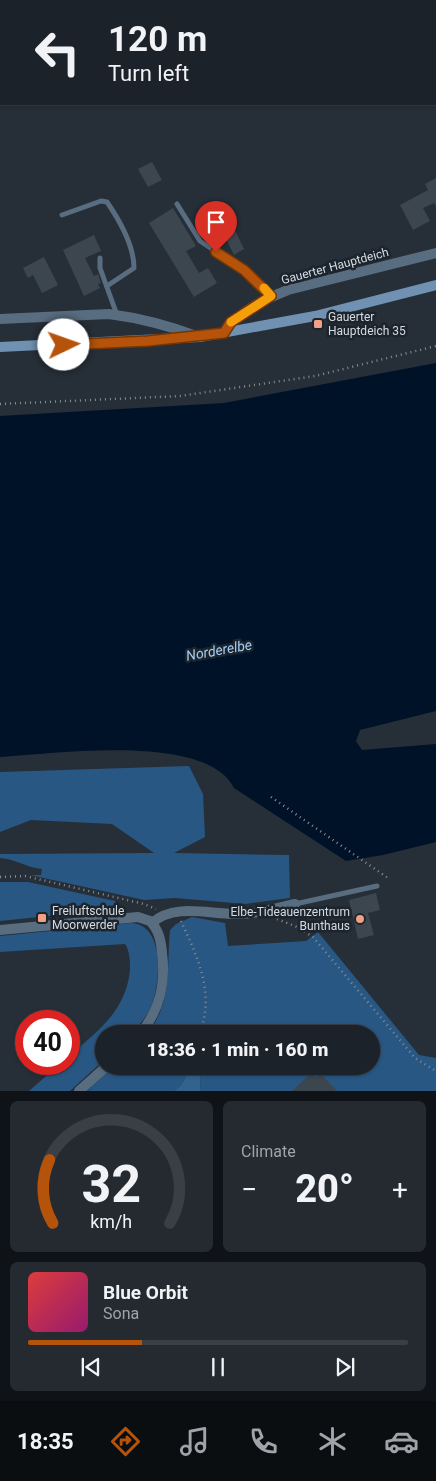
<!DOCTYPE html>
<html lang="en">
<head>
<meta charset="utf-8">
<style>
	:root { --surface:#1c2229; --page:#252a31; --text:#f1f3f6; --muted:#a0a4a8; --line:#3a3f46; --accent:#b45309 }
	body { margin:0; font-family:Roboto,sans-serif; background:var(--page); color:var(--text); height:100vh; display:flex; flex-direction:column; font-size:19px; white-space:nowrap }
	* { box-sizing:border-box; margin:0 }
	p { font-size:16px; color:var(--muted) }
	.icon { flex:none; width:28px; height:28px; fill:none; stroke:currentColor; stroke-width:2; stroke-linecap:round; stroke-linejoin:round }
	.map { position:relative; height:1091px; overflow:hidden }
	.details { display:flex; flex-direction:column; gap:10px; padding:10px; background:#0f1317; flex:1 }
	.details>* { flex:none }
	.top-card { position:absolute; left:0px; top:0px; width:436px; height:105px; box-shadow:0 1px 4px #0004,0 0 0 1px var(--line); background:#1c2229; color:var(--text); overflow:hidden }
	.speed { position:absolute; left:15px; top:1010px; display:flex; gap:10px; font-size:25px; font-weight:700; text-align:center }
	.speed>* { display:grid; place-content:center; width:65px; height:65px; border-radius:50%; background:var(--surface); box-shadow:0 1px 4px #0004,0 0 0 1px var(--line); line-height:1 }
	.speed .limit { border:8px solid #d22; background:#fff; color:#111 }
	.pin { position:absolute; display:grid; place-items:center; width:42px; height:42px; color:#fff; margin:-51px -21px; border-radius:50% 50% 50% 0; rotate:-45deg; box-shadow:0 0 5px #0007 }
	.pin .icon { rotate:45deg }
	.me { position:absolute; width:55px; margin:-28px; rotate:87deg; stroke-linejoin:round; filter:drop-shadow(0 0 4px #0008) }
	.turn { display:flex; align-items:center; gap:18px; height:105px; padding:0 25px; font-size:22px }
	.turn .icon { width:65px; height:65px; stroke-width:2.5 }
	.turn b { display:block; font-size:35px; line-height:42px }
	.big { font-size:38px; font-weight:800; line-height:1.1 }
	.details .widget { flex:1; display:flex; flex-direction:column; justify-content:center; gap:8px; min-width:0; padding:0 18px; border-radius:8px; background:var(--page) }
	.details .dial { align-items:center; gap:0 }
	.dial svg { height:130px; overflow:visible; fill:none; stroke:var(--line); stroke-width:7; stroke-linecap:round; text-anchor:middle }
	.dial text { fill:var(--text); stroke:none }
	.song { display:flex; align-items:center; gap:15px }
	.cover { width:60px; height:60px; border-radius:8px; background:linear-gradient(135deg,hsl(0 70% 55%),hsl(320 70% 35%)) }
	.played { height:5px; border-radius:2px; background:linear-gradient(90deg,var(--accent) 30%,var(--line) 30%) }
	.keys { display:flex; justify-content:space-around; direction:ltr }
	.heat { display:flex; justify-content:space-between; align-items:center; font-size:28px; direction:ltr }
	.details .tiles { flex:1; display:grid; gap:10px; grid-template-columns:1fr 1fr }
	.widget:last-child { grid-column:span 2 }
	.trip { position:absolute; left:95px; top:1025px; width:285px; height:50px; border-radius:25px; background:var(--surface); box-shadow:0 1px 4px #0004,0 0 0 1px var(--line); font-weight:800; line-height:50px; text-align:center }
	.dock { display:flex; height:80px; justify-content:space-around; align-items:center; background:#0b0e10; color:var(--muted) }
	.dock .icon { width:35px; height:35px }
	.dock .current { color:var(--accent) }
	.dock b { font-size:22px; color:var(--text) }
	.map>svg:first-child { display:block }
</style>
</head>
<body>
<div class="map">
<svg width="436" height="1091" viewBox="0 0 436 1091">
	<rect width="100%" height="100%" fill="#262e37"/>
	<!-- green -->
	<g fill="#285783">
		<path d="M189 766 203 794 205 837 174 853 289 855 290 898 245 904 175 898 144 900 30 875H41L42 869C27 868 16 859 0 858V854L154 853 112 824 31 820 0 832V772Z"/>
		<path d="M0 882H28L115 901 117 909 0 921Z"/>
		<path d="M192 917 225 923 228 946 306 941 318 932 419 1055 436 1058V1091H200L201 1066H371V1034H147C174 1000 166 967 170 930L176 924Z"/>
		<path d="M131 923C167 925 160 988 150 1009 145 1019 138 1026 131 1034H104V1060L70 1091H29L60 1064H69V1056C98 1031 126 1011 130 970 130 962 130 951 125 944L0 952V936Z"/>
		<path d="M114 1066H192L181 1085 174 1091H87Z"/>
	</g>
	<!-- forest -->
	<path fill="#32628e" d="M192 1066H201L200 1091H174L181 1085Z"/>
	<!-- water -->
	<path fill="#001228" d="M436 363V711L360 730 356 741 362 750 436 744V842L383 855 346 861 234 788C206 732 54 754 0 757V416L224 403Z"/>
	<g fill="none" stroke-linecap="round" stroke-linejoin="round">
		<!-- stream -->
		<path stroke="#001228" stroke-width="4" d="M40 0 41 1"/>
	</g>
	<!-- building -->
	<g fill="#3c464f">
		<path d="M152 162 162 180 148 187 138 169Z"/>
		<path d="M436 178V206L434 203 423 208 430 221 413 230 400 205 428 190 425 184Z"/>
		<path d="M173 208 196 246 186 251 199 273 208 268 217 283 194 297 149 223Z"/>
		<path d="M232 224 244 249 234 255 221 229Z"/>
		<path d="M94 235 101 251 85 258 94 276 98 274 101 283 98 284 100 288 84 296 63 250Z"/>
		<path d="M44 257 58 285 42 293 33 275 28 278 23 268Z"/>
		<path d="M376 893 380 910 368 913 374 935 358 939 349 900Z"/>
		<path d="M311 1073 315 1078 320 1073 337 1091H292Z"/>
	</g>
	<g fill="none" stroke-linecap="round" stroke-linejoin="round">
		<!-- path -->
		<g stroke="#878d94" stroke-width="2.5" stroke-dasharray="1 4" stroke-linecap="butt">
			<path d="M0 404 180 396 315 376 436 346"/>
			<path d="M271 797 388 878"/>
			<path d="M0 877 25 876 144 904 156 909"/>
			<path d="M277 919 297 927 313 937 415 1058 436 1071"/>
			<path d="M181 921C197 956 216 995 199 1034"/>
		</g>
		<!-- lane -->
		<g stroke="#596d81" stroke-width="5">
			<path d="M177 204 200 241 244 270 271 296"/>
			<path d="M62 215 101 201 107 202C120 221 134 245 134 268L107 286"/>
			<path d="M100 258V268L117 315"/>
			<path d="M295 904 377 886"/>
		</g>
		<!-- street -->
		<g stroke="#596d81" stroke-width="10">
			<path d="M0 319 109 314C140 318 170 326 199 337"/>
			<path d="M224 333C237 312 265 299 288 290L436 253"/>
			<path d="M152 923C174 903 208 914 234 914 254 915 276 908 295 904"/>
			<path d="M0 930 138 917 150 921C159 930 161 941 162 953 166 984 160 1010 140 1034"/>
			<path d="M79 1091 107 1066"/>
		</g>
		<!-- secondary -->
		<path stroke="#7091b1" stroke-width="10" d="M0 347 200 337 315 316 436 285"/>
	</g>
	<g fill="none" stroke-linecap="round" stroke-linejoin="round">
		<defs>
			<path id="route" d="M64 345 148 341 224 333 231 322 271 296 244 270 216 252"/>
		</defs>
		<!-- route casing -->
		<use href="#route" stroke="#753606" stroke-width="12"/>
		<!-- route -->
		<use href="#route" stroke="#b45309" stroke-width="9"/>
		<!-- slow -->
		<path stroke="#f59e0b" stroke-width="9" d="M231 322 271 296 264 288"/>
	</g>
	<!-- markers -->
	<g fill="#f39f84" stroke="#1c252d" stroke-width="2">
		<rect x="313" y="319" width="10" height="10" rx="2.5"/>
		<rect x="37" y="913" width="10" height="10" rx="2.5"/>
		<circle cx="360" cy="919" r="5"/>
	</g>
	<g text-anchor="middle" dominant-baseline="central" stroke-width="5" stroke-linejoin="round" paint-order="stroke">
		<!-- street labels -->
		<g font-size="12" fill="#d6dbe1" stroke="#1c252d">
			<text transform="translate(335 266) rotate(-15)">Gauerter Hauptdeich</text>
		</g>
		<!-- poi labels -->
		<g font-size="12" fill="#d6dbe1" stroke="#1c252d" text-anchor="start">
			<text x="328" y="317">Gauerter<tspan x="328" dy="14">Hauptdeich 35</tspan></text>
			<text x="52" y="911">Freiluftschule<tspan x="52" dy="14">Moorwerder</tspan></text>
			<text x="350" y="912" text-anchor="end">Elbe-Tideauenzentrum<tspan x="350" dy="14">Bunthaus</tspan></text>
		</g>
		<!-- water labels -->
		<g font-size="14" font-style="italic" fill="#a7d0f8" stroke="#1c252d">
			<text transform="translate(219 650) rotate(-10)">Norderelbe</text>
		</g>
	</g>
</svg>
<div class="speed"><div class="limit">40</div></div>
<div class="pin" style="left:216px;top:252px;background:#d93025"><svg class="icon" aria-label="arrive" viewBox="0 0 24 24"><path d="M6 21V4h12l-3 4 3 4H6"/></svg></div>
<svg class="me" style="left:64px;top:345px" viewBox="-20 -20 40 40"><circle r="19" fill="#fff"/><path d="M0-13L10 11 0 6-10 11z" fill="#b45309"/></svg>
<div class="trip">18:36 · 1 min · 160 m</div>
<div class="top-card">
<div class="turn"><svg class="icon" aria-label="left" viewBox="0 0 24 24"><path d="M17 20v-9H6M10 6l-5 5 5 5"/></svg><div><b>120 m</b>Turn left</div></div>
</div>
</div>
<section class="details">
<div class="tiles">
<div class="widget dial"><svg viewBox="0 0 100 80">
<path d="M14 69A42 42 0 1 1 86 69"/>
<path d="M14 69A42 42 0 0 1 12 30" stroke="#b45309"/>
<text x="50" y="56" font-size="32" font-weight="700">32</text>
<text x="50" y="72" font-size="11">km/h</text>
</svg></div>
<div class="widget"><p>Climate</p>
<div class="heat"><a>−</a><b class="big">20°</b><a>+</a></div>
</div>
<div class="widget">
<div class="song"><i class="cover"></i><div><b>Blue Orbit</b><p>Sona</p></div></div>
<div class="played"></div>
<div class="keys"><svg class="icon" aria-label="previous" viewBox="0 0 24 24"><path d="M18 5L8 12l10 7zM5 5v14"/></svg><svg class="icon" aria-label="pause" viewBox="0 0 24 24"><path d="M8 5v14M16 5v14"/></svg><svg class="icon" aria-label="next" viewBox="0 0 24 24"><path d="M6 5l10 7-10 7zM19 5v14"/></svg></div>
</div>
</div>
</section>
<nav class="dock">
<b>18:35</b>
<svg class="icon current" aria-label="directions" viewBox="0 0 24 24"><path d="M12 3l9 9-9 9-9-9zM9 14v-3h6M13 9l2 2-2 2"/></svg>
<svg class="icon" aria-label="music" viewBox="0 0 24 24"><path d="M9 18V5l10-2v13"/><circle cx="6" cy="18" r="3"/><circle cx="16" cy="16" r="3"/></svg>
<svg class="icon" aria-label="phone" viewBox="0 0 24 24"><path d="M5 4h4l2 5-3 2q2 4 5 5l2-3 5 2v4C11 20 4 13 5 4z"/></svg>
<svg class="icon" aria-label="climate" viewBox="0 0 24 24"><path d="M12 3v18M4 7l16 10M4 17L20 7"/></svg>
<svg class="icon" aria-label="car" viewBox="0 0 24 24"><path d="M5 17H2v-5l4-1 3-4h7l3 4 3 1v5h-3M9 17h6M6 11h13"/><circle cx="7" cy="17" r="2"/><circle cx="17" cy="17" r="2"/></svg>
</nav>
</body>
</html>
